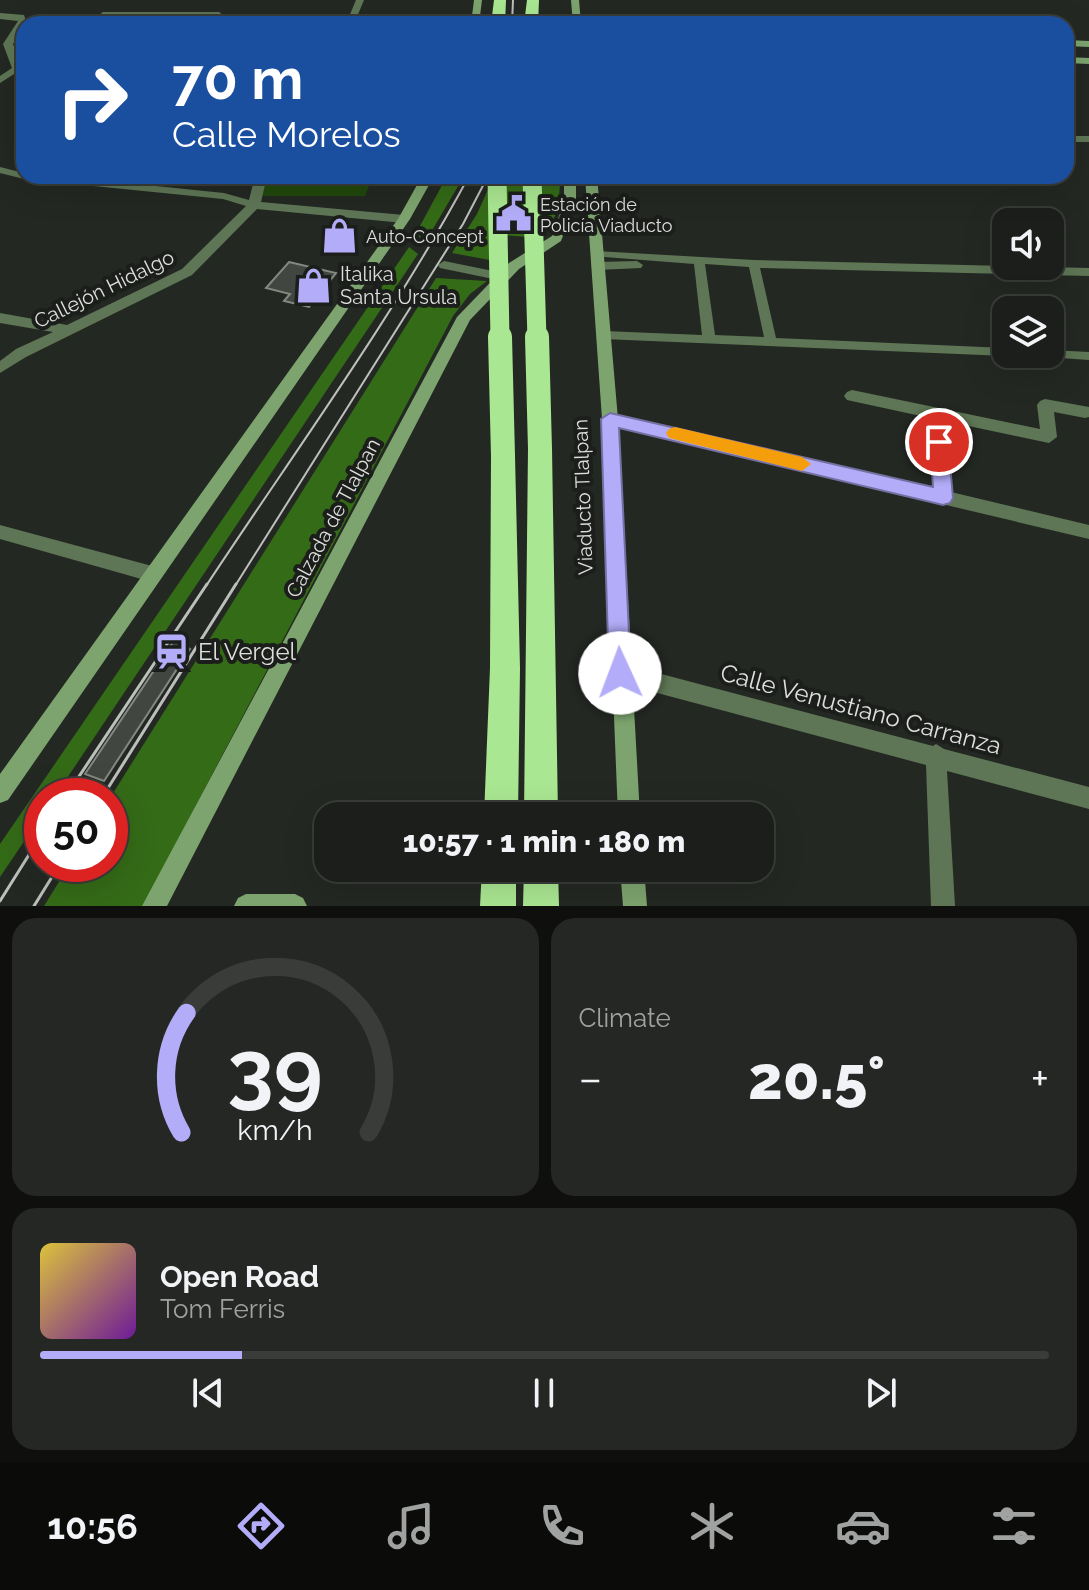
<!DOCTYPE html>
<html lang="en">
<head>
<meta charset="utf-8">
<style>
	:root { --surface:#1b1e1a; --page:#242723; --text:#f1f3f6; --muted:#a0a2a2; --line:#393c39; --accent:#b3adf9 }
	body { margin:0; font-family:Raleway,sans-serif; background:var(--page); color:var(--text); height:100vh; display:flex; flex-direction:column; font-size:30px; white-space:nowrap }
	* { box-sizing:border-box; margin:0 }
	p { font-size:26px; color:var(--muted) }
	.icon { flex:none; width:44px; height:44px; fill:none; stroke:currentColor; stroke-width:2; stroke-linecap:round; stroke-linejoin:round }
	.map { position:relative; height:906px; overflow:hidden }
	.drawer { display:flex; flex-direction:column; gap:12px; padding:12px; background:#0f100e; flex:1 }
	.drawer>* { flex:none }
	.guide { position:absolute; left:16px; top:16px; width:1058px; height:168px; border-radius:24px; box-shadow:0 8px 32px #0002,0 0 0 2px var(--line); background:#1a4fa0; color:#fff; overflow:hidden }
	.controls { position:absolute; left:992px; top:208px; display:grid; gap:16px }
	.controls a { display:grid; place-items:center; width:72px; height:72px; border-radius:16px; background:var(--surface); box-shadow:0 8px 32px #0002,0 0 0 2px var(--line); font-size:40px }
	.speed { position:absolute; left:24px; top:778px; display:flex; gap:16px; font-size:40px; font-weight:700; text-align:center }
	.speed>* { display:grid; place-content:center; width:104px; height:104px; border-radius:50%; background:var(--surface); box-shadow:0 8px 32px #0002,0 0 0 2px var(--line); line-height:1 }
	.speed .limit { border:12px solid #d22; background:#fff; color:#111 }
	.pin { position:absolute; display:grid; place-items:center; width:68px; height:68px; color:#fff; margin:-34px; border:4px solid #fff; border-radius:50%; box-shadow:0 2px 8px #0007 }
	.me { position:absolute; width:88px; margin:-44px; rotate:358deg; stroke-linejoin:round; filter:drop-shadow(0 0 6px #0008) }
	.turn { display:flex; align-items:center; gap:28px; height:168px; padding:0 24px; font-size:36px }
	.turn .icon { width:104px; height:104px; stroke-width:2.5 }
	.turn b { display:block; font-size:56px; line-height:68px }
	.big { font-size:60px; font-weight:800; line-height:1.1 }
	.drawer .card { flex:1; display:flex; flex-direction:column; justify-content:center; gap:12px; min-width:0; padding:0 28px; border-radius:24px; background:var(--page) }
	.drawer .dial { align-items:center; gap:0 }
	.dial svg { height:208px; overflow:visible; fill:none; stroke:var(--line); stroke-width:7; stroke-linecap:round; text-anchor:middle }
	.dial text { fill:var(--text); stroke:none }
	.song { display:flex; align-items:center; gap:24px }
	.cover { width:96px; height:96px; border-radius:12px; background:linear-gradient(135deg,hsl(50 70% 55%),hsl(280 70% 35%)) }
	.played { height:8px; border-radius:4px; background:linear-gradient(90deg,var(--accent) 20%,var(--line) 20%) }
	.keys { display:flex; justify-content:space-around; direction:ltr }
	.heat { display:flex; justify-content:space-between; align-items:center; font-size:44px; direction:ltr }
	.drawer .tiles { flex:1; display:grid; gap:12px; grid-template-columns:1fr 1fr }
	.card:last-child { grid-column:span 2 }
	.trip { position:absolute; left:314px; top:802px; width:460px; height:80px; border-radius:24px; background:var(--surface); box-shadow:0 8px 32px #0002,0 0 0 2px var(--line); font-weight:800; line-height:80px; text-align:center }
	.dock { display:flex; height:128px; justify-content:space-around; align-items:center; background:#0b0c0a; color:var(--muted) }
	.dock .icon { width:56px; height:56px }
	.dock .selected { color:var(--accent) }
	.dock b { font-size:36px; color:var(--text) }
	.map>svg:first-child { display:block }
</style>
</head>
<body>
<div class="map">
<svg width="1089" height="906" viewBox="0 0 1089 906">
	<rect width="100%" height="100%" fill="#242823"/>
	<!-- green -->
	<path fill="#21480b" d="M265 176H373L365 196H259Z"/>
	<!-- forest -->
	<g fill="#346b17">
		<path d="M447 176H464L427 239 414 237Z"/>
		<path d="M494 176H560C560 199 558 220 542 238L502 235 495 261 452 253 477 214Z"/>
		<path d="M409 247 418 254 55 796H42V815L0 877V844Z"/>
		<path d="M436 278 487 281 470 294 453 316 143 906H44L70 864H110V798Z"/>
	</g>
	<!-- building -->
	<g fill="#424641" stroke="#838881" stroke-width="2">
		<path d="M289 262 336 273 309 307 284 301 290 294 266 288Z"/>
		<path d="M175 639 190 649 104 781 85 774Z"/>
	</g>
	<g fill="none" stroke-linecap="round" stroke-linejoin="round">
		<!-- service -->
		<g fill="#5e7655" fill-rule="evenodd">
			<path d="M1066 103 1072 108V112H1066Z"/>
			<rect x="1066" y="136" width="23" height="6"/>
			<path d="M596 251 754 260 1089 268V276L760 268 776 338 1006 348V354H1011L1006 356 603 339 597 335 603 331 702 335 694 264 592 256V252ZM705 264 749 267 764 337 715 335Z"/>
			<path d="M444 261 503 273 509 277 503 281 440 268 438 265Z"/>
			<path d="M637 261 643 265 641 268 597 270 591 266 597 262Z"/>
			<path d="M1050 350 1089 352V360L1046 357 1044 354H1050Z"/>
		</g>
		<!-- minor -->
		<g fill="#5e7655" fill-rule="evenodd">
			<path d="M356 0H364L354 24H346Z"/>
			<path d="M219 12 223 15 222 17 103 18 99 15 103 12Z"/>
			<path d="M0 13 24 15 26 21 13 44 22 69 0 83V76L12 68 3 44 18 21 0 19Z"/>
			<path d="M0 167 24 173V176H58L224 193 249 200 255 176H267L261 202 404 215 410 219 404 223 257 209 192 275 26 357 0 373V361L16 349 53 332 0 323V313L67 325 182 269 246 206 223 199 24 179 0 173Z"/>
			<path d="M852 390 1040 429 1037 405 1040 401 1045 399 1089 407V417L1085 418 1054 412 1057 437 1049 443 945 421 951 492 1089 525V539L610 425 602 419 610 413 934 489 930 418 847 400 844 396 847 392Z"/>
			<path d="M0 525 152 566 158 568 161 574 158 580 152 582 0 539Z"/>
			<path d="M620 663 933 746 936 744 944 749 1089 787V809L947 771 955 906H931L926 765 620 683 613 680 610 673 613 666Z"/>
		</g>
		<!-- secondary -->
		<g fill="#7da46e" fill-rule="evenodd">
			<path d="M474 0H482L479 24H471Z"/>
			<path d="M571 0H579L581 24H573Z"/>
			<path d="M1066 40 1089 41V47L1066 46Z"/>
			<path d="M1066 57 1089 58V64L1066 63Z"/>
			<path d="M422 176H434L410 219 8 800 0 803V774L398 219Z"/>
			<path d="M564 176H576V202L561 241 519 269 470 320 167 906H142L457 317 509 263 552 236 564 202Z"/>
			<path d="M585 176H597L618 419 640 816H618L602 419Z"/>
			<path d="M620 868H644L647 906H623Z"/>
			<path d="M246 894H295L303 898 307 906H234L238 898Z"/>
		</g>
		<!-- motorway -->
		<g fill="#aae792" fill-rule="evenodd">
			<path d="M494 0H506L505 24H491Z"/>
			<path d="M527 0H539L538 24H524Z"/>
			<path d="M540 440 548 442 552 449 558 816H524L528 449 532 442Z"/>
			<path d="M503 446 512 449 515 456 520 668 518 816H484L490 668 491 456 494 449Z"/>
			<path d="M482 868H516V906H480Z"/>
			<path d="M524 868H558L559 906H523Z"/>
		</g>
		<!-- tram-far1 -->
		<g stroke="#bdbfbc" stroke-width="2">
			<path d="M512 24 513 0"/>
			<path d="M206 586C295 451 392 319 469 176"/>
			<path d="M235 586 463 224 488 176"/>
		</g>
		<!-- tram -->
		<g stroke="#bdbfbc" stroke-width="3">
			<path d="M66 796 207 584"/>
			<path d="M103 796 236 584"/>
			<path d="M0 901 42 834"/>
			<path d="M34 906 60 864"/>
		</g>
		<!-- motorway-bridge-far1 -->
		<g stroke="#aae792" stroke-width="19">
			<path d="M497 176 500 339"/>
			<path d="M532 176 537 339"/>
		</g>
		<!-- motorway-bridge -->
		<g stroke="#aae792" stroke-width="24">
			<path d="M500 337 503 456"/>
			<path d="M537 337 540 449"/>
		</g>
	</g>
	<!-- route -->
	<path fill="#b3adf9" stroke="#7470a2" stroke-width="2" d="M610 413 933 487 930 442 939 435 948 442 953 498 950 503 943 505 619 428 631 673 628 680 620 683 612 680 609 673 601 419Z"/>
	<!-- slow -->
	<path fill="#f59e0b" d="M675 427 802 457 811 464 802 471 669 438 666 433 669 429Z"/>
	<!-- icons -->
	<defs>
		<symbol id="civic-bare" viewBox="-9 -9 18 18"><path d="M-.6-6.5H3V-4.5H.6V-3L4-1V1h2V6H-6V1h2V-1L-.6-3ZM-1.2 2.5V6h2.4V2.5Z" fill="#b3adf9" stroke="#1b1e1a" stroke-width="2.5" paint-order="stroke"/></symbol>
		<symbol id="shop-bare" viewBox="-9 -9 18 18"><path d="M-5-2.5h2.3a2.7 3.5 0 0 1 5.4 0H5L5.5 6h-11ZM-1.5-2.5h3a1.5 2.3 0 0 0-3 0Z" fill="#b3adf9" stroke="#1b1e1a" stroke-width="2.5" paint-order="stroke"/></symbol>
		<symbol id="station-bare" viewBox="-9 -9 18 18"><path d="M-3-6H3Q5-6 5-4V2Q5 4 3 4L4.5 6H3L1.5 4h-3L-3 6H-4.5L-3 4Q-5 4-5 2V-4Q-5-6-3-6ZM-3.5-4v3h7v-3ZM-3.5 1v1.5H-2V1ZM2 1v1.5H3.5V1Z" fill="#b3adf9" stroke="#1b1e1a" stroke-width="2.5" paint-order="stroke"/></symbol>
	</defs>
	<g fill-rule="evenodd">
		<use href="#civic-bare" x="488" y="188" width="51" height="51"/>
		<use href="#shop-bare" x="314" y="210" width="51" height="51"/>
		<use href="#shop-bare" x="288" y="260" width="51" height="51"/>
		<use href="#station-bare" x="146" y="626" width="51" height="51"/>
	</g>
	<g text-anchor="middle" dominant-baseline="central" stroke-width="8" stroke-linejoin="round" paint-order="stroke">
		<!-- far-poi labels -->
		<g font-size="18" fill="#dddfdc" stroke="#1b1e1a" text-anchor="start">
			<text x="540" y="204">Estación de<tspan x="540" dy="21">Policía Viaducto</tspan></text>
			<text x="366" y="236">Auto-Concept</text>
		</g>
		<!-- poi labels -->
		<g font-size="20" fill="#dddfdc" stroke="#1b1e1a" text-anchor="start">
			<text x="340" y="274">Italika<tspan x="340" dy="23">Santa Ursula</tspan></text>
		</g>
		<!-- street labels -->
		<g font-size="20" fill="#dddfdc" stroke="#1b1e1a">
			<text transform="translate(104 289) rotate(-26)">Callejón Hidalgo</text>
			<text transform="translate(583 497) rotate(-92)">Viaducto Tlalpan</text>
			<text transform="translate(333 518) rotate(-62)">Calzada de Tlalpan</text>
		</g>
		<!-- near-poi labels -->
		<g font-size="24" fill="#dddfdc" stroke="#1b1e1a" text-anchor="start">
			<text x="198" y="651">El Vergel</text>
		</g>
		<!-- near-street labels -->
		<g font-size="24" fill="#dddfdc" stroke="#1b1e1a">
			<text transform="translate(861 709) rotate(15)">Calle Venustiano Carranza</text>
		</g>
	</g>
</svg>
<div class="controls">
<a><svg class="icon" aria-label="sound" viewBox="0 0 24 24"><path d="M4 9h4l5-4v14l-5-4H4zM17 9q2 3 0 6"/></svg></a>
<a><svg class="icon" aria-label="layers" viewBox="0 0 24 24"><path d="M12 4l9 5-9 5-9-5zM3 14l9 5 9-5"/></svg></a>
</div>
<div class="speed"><div class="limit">50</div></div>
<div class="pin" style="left:939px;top:442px;background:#d93025"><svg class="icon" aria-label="arrive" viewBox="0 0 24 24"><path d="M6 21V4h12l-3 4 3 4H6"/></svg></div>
<svg class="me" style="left:620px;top:673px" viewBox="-20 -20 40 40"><circle r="19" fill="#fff"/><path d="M0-13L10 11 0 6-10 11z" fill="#b3adf9"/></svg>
<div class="trip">10:57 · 1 min · 180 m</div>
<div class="guide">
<div class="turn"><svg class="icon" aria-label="right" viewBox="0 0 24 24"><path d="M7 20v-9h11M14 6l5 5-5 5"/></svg><div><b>70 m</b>Calle Morelos</div></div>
</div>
</div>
<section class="drawer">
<div class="tiles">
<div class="card dial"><svg viewBox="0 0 100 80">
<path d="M14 69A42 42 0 1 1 86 69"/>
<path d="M14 69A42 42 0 0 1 16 23" stroke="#b3adf9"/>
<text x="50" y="56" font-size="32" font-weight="700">39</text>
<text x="50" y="72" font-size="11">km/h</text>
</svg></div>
<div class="card"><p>Climate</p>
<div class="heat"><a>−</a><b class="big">20.5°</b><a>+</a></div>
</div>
<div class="card">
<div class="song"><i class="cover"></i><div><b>Open Road</b><p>Tom Ferris</p></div></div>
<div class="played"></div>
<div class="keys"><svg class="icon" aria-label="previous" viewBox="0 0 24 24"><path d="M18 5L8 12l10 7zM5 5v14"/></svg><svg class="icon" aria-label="pause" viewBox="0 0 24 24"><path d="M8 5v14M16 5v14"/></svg><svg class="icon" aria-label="next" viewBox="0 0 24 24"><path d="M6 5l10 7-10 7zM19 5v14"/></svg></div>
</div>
</div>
</section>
<nav class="dock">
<b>10:56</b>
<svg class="icon selected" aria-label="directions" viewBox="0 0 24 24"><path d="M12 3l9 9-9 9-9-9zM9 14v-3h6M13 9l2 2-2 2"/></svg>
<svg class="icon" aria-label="music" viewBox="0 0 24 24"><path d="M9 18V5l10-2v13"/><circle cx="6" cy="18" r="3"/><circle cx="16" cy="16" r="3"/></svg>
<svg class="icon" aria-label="phone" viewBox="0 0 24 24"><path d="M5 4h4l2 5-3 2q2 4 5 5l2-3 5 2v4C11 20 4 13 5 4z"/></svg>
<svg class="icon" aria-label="climate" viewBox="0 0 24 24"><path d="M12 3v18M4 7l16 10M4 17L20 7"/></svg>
<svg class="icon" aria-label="car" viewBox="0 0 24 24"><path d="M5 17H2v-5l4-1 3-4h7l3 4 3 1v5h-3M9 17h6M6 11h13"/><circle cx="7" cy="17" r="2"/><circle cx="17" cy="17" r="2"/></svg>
<svg class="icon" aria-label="filters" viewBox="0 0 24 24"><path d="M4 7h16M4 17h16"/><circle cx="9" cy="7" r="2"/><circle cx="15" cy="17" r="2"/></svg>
</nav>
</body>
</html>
